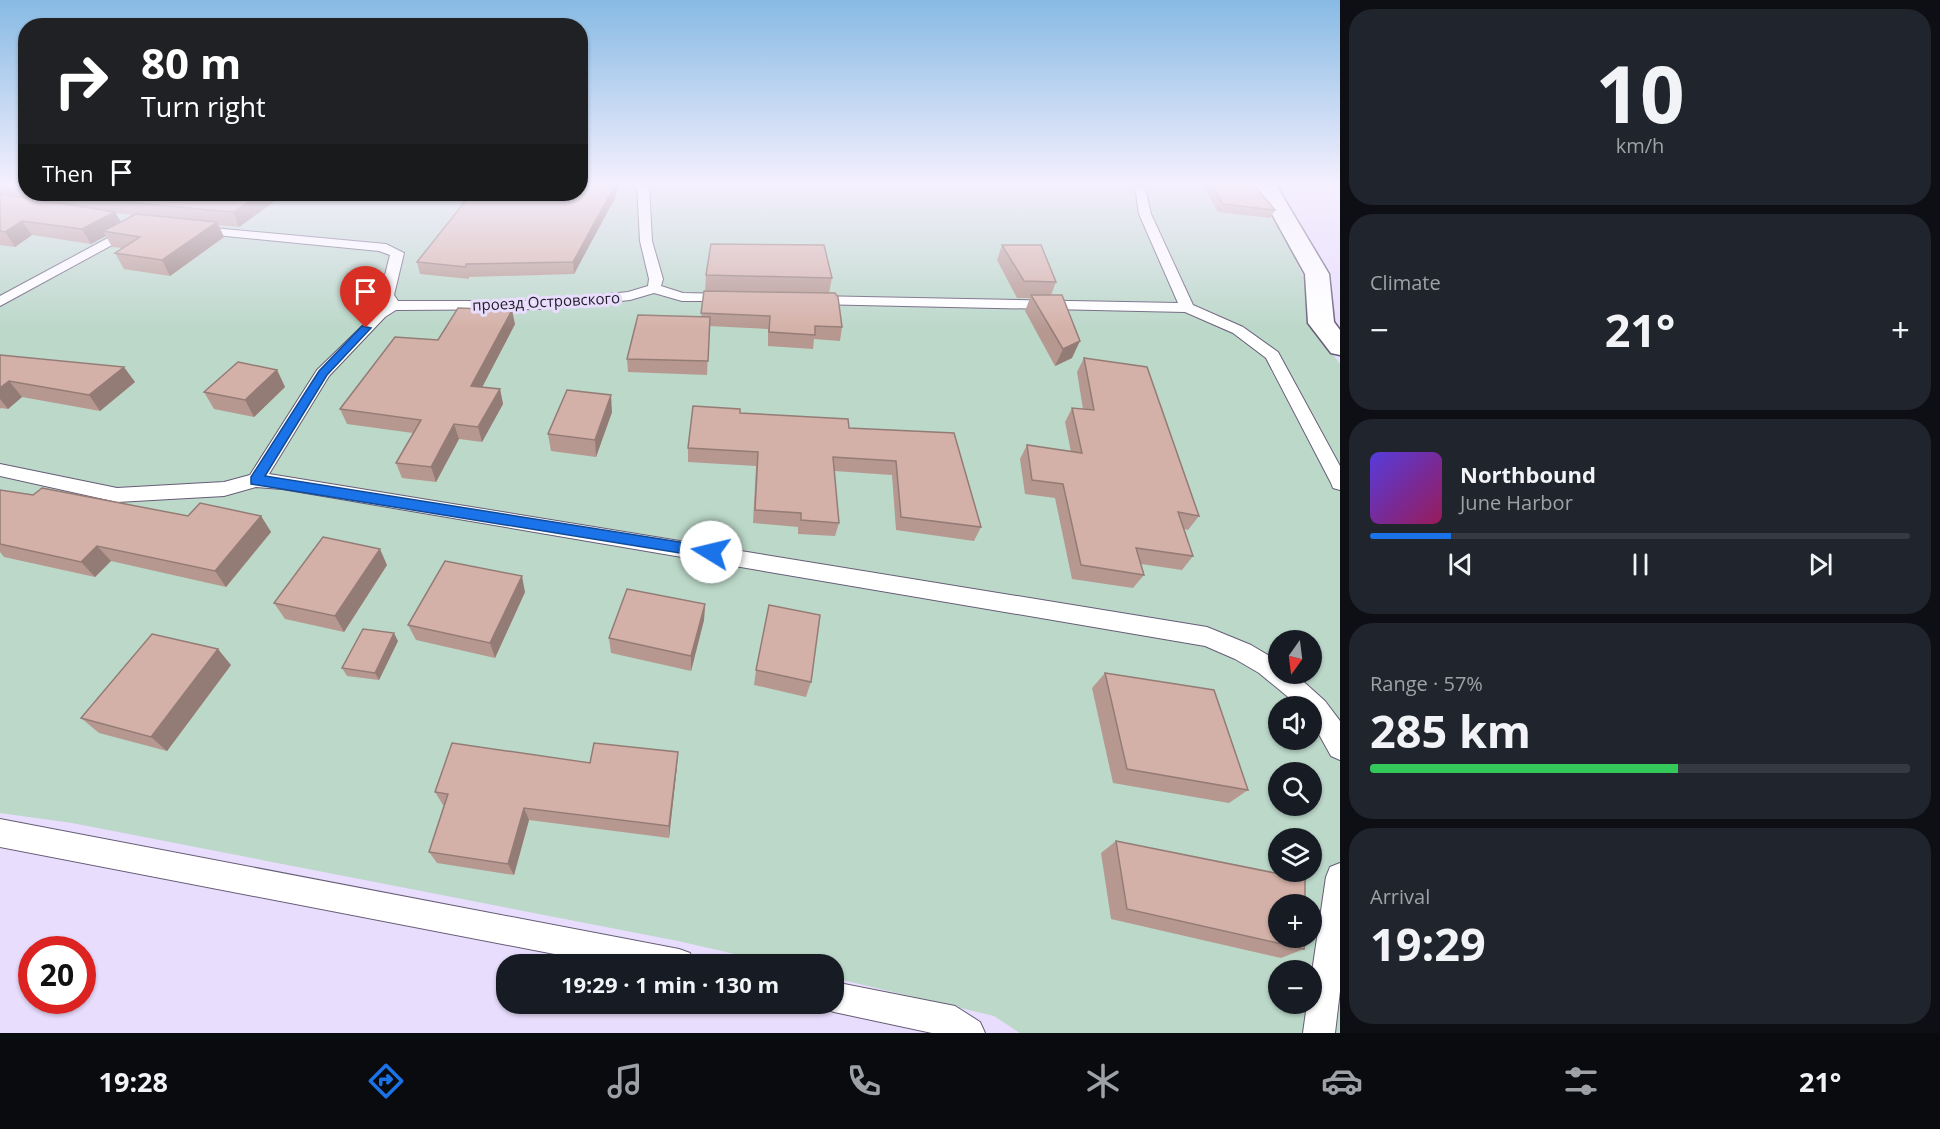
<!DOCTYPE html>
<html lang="en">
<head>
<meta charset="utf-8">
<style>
	:root { --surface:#171b24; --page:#20242c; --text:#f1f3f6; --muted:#9ea1a6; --line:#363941; --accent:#1a73e8 }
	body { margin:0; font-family:"Open Sans",sans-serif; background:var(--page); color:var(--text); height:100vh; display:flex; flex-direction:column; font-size:22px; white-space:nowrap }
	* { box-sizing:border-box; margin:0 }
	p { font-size:20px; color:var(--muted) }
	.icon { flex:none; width:33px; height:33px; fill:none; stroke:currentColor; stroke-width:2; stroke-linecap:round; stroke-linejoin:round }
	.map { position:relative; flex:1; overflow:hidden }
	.details { display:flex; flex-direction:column; gap:9px; padding:9px; background:#0d0f14; width:600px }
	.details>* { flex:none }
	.hud { position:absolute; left:18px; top:18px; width:570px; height:183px; border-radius:24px; box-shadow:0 2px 4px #0004; background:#202124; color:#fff; overflow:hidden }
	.needle { width:39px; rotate:194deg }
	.controls { position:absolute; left:1268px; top:630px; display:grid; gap:12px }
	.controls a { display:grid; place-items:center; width:54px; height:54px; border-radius:50%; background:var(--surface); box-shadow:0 2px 4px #0004; font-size:30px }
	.speed { position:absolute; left:18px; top:936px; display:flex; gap:12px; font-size:30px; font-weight:700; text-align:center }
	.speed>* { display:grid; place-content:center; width:78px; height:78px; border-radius:50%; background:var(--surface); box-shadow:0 2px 4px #0004; line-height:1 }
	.speed .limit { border:9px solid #d22; background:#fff; color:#111 }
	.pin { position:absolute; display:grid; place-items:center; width:51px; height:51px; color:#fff; margin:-62px -26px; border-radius:50% 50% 50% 0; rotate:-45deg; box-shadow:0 0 6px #0007 }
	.pin .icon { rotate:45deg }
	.me { position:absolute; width:66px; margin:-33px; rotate:279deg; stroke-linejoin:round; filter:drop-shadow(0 0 4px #0008) }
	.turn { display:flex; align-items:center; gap:21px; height:126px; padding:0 24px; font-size:27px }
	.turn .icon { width:78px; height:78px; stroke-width:2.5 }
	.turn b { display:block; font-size:42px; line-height:51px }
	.then { display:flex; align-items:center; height:57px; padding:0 24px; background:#0003; gap:12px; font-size:22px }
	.big { font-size:45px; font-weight:700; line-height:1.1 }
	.details .widget { flex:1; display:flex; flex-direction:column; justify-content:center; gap:9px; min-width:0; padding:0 21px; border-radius:24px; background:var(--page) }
	.details .dial { align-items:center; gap:0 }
	.dial b { font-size:78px; line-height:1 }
	.song { display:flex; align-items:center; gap:18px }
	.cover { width:72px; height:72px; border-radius:9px; background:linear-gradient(135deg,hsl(250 70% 55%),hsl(330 70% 35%)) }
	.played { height:6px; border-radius:3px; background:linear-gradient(90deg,var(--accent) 15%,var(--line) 15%) }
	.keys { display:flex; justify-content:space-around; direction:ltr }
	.heat { display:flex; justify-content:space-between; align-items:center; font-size:33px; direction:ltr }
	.charge { height:9px; border-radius:4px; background:linear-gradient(90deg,#34c759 57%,var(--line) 0) }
	.trip { position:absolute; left:496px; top:954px; width:348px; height:60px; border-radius:24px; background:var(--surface); box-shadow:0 2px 4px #0004; font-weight:700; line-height:60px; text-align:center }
	.menu { display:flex; height:96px; justify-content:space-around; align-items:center; background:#090b0e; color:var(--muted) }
	.menu .icon { width:42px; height:42px }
	.menu .active { color:var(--accent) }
	.menu b { font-size:27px; color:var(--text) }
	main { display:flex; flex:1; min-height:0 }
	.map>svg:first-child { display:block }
</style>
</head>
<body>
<main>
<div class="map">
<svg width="1340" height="1033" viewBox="0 0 1340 1033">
	<rect width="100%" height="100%" fill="#e8ddfc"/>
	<!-- green -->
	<path fill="#bbd8c9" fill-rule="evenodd" d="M0 185 26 194H580L581 185H1257L1269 203 1311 293 1307 318 1340 364V1033H1020L994 1016 834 978V964H778L678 941 72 823 0 813ZM1278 640H1311V674H1278ZM1278 706H1311V740H1278ZM1278 772H1311V806H1278ZM1278 838H1311V872H1278ZM1278 904H1311V938H1278ZM1278 970H1311V1004H1278Z"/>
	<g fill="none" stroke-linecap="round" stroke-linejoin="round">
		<defs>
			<g id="service">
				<path d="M637 185H649L652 241 663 279 661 286 683 293 730 294 737 298 735 301H682L654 293 630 300 540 309 396 310 385 317 329 376 269 474 1207 627 1251 645 1278 661V674H1295L1325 701 1340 721V760L1331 756 1311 720V706H1299L1259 673 1235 659 1205 646 282 489 256 487 224 496 117 502 0 476V464L117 488 224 482 250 475 317 370 385 304 380 295 390 255 379 251 196 233 190 229 192 226 386 244 404 253 394 295 398 301H540L628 292 648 286 649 279 640 241Z"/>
				<path d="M1135 186 1145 188 1151 214 1193 305 1243 327 1278 352 1340 466V490L1333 488 1331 483 1266 358 1233 333 1185 312 813 304 806 300 813 296 1178 303 1139 214Z"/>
				<path d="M132 225 138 229 136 232 0 306V296Z"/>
				<path d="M0 819 679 949 690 953 694 964H606L0 847Z"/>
				<path d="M1340 863V991L1335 1033H1303L1307 1004H1311V979L1326 877 1330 867Z"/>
				<path d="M834 982 955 1006 980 1022 985 1033H932L834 1012 823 1008 821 1004H834Z"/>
			</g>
			<path id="minor" d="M1256 185H1276L1329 274 1334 322 1340 330V355L1331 353 1308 323 1305 274Z"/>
		</defs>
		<!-- service casing -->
		<use href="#service" stroke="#665c76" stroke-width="2"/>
		<!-- minor casing -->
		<use href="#minor" stroke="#665c76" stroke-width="3"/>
		<!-- service -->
		<use href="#service" fill="#fff" fill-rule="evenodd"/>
		<!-- minor -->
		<use href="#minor" fill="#fff" fill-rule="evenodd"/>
	</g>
	<!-- wall -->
	<g fill="#b69890" fill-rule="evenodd">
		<path d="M0 185H26V194H285L239 227 218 225 224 237 170 276 124 269 115 253 122 248 112 247 106 236 91 244 32 235 15 247 0 245ZM115 213 133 215 121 222Z"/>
		<path d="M580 185H619L615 198 574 274 469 277V279L420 274 417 262Z"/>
		<path d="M1203 185H1254L1275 210 1270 218 1218 212Z"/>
		<path d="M1002 245 1056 282 1051 295 1072 358 1055 366 1025 311 1030 298H1017L997 260Z"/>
		<path d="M706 275 832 278 829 293 842 327 840 341 814 339 813 349 768 346V329L709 326 707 375 628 372 627 359 701 317 705 291Z"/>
		<path d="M515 324 482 387 500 389 503 404 482 442 459 439 436 482 402 478 396 463 413 433 347 424 340 409 438 340Z"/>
		<path d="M0 355 135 382 100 411 22 397 8 409 1 408 0 409Z"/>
		<path d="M1084 358 1199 516 1188 530 1184 529 1193 556 1182 570 1141 564 1144 575 1133 588 1072 579 1055 498 1025 494 1020 459 1027 445 1071 452 1065 422 1072 408 1083 409 1077 372Z"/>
		<path d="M277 370 285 387 254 417 214 409 204 392Z"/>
		<path d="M612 412 596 457 551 451 548 434Z"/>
		<path d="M740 413 849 428 954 433 981 527 974 541 896 530 892 475 834 471 839 523 835 536 798 534V527L753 523 756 466 688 462V448Z"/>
		<path d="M0 490 188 516H261L271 532 226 587 111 561 95 577 4 557 0 552Z"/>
		<path d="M387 565 344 632 285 619 274 603Z"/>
		<path d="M525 592 495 658 416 640 408 625Z"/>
		<path d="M705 604 704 620 691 671 611 653 609 638Z"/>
		<path d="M398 641 379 680 347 676 342 668Z"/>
		<path d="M231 665 167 751 99 733 81 718Z"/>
		<path d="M756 670 811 682 806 697 754 685Z"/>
		<path d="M1105 673 1248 790 1229 803 1113 783 1092 688Z"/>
		<path d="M590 763 677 766 669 838 529 820 514 875 437 863 429 852 445 805H443L435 792Z"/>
		<path d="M1116 841 1304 949 1281 958 1111 919 1101 853Z"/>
	</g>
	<!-- shaded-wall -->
	<g fill="#947c76">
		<path d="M615 185H619L615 198 574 274 573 262Z"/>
		<path d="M260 194H285L239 227 233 212Z"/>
		<path d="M115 212 123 226 103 231 106 236 91 244 82 229Z"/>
		<path d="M22 221 32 235 15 247 5 232Z"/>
		<path d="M217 222 224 237 170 276 162 260Z"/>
		<path d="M512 310 515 324 475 401 471 386Z"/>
		<path d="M1080 341 1072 358 1055 366 1063 349Z"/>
		<path d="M124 367 135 382 100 411 89 395Z"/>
		<path d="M277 370 285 387 254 417 245 400Z"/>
		<path d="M9 381 22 397 8 409 0 399V388Z"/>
		<path d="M500 389 503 404 482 442 478 427Z"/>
		<path d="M611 395 612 412 596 457 595 440Z"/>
		<path d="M454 424 459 439 436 482 431 467Z"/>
		<path d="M261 516 271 532 226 587 215 571Z"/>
		<path d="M97 546 111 561 95 577 81 562Z"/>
		<path d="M380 549 387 565 344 632 335 616Z"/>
		<path d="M522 576 525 592 495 658 490 643Z"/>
		<path d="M705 604 704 620 691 671V656Z"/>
		<path d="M394 633 398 641 379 680 375 673Z"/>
		<path d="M218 649 231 665 167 751 151 737Z"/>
		<path d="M678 752 677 766 669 838V826Z"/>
		<path d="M524 808 529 820 514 875 508 864Z"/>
	</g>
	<!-- building -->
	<g fill="#d4b1a8" stroke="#947c76" stroke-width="1.5">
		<path d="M580 185H615L573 262 466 264V267L417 262 471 194H580Z"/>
		<path d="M1211 185H1254L1275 210 1223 204Z"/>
		<path d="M0 194 115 212 82 229 22 221 5 232 0 231Z"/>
		<path d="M75 194H260L233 212 135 203Z"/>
		<path d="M136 214 217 222 162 260 115 253 140 237 103 231Z"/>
		<path d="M711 244 824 245 832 278 706 275Z"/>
		<path d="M1002 245H1041L1056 282 1024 281Z"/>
		<path d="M704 291 835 293 838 297 842 327 815 326V335L769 332 770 316 701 313Z"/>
		<path d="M1031 295H1062L1080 341 1063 349Z"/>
		<path d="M458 308 512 310 471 386 500 389 478 427 454 424 431 467 396 463 421 420 340 409 395 337 438 340Z"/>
		<path d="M638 315 710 317 708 361 627 359Z"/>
		<path d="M0 355 124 367 89 395 9 381 0 388Z"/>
		<path d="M1084 358 1147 367 1199 516 1178 512 1193 556 1136 548 1144 575 1081 565 1063 484 1032 480 1027 445 1082 453 1072 408 1094 410Z"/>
		<path d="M238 362 277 370 245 400 204 392Z"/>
		<path d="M567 390 611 395 595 440 548 434Z"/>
		<path d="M693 406 740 409V413L848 419 849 428 954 433 981 527 901 517 896 461 833 457 839 523 801 520V513L755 510 758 452 688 448Z"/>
		<path d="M42 488 188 516 200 503 261 516 215 571 97 546 81 562 0 544V490L33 495Z"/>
		<path d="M323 537 380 549 335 616 274 603Z"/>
		<path d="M445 561 522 576 490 643 408 625Z"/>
		<path d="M627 589 705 604 691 656 609 638Z"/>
		<path d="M769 605 820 615 811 682 756 670Z"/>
		<path d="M363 629 394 633 375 673 342 668Z"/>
		<path d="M152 634 218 649 151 737 81 718Z"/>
		<path d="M1105 673 1214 690 1248 790 1127 769Z"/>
		<path d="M452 743 590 763 594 743 678 752 669 826 524 808 508 864 429 852 448 794 435 792Z"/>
		<path d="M1116 841 1305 879V904H1278V938H1305L1304 949 1127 909Z"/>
	</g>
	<!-- sky -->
	<linearGradient id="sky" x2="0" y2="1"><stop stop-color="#87bae4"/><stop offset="0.56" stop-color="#f5f0fe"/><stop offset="1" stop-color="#f5f0fe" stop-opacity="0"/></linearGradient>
	<rect width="1340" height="330" fill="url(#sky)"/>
	<!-- route -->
	<path fill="#1a73e8" stroke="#114b97" stroke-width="1.5" d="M362 326 371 328 327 375 265 476 711 547 716 549V556L711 558 251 484V477L319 371Z"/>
	<g text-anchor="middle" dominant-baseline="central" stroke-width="6" stroke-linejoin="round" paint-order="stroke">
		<!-- far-street labels -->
		<g font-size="15" fill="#24202b" stroke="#e8ddfc">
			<text transform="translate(546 301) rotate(-3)">проезд Островского</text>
		</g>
	</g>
</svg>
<div class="controls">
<a><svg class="needle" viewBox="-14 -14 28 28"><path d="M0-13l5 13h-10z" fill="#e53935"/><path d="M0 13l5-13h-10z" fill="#9ea1a6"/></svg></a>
<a><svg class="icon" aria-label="sound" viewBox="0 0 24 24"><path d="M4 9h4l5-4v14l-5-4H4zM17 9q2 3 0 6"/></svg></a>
<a><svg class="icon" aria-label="search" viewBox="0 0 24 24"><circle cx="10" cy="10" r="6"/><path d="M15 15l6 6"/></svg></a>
<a><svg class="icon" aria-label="layers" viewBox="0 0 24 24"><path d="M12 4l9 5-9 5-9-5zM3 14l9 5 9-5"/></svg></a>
<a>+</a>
<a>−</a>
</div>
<div class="speed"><div class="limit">20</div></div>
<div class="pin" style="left:366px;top:328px;background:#d93025"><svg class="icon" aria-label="arrive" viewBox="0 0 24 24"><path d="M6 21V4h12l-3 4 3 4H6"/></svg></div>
<svg class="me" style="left:711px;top:552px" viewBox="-20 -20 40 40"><circle r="19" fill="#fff"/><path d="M0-13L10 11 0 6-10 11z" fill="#1a73e8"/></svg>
<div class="trip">19:29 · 1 min · 130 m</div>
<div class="hud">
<div class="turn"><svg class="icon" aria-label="right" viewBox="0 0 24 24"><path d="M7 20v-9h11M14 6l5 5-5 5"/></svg><div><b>80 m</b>Turn right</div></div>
<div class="then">Then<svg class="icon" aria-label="arrive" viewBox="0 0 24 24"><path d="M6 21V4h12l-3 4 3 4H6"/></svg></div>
</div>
</div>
<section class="details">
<div class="widget dial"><b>10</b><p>km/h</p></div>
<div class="widget"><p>Climate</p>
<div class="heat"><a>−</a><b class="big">21°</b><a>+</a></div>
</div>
<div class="widget">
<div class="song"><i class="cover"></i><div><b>Northbound</b><p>June Harbor</p></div></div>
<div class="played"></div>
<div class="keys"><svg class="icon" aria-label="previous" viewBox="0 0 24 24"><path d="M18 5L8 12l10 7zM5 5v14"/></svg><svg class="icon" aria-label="pause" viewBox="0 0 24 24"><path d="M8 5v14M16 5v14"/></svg><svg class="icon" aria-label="next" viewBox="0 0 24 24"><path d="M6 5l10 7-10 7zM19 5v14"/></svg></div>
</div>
<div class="widget"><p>Range · 57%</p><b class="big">285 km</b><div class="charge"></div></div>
<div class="widget"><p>Arrival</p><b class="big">19:29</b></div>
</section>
</main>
<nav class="menu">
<b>19:28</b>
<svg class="icon active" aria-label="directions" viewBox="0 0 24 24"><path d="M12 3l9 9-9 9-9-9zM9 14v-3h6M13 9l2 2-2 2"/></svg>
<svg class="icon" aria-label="music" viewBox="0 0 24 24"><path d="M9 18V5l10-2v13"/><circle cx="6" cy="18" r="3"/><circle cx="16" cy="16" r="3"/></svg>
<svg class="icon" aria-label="phone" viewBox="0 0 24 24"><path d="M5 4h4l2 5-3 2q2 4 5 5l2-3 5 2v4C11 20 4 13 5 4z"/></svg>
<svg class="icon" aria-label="climate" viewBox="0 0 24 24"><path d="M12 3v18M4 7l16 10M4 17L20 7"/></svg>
<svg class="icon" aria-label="car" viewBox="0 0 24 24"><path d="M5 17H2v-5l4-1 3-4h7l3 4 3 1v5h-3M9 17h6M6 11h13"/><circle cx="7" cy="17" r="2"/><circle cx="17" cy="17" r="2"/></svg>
<svg class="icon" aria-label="filters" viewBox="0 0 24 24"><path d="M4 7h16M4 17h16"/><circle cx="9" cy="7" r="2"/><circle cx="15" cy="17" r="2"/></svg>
<b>21°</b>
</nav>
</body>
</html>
